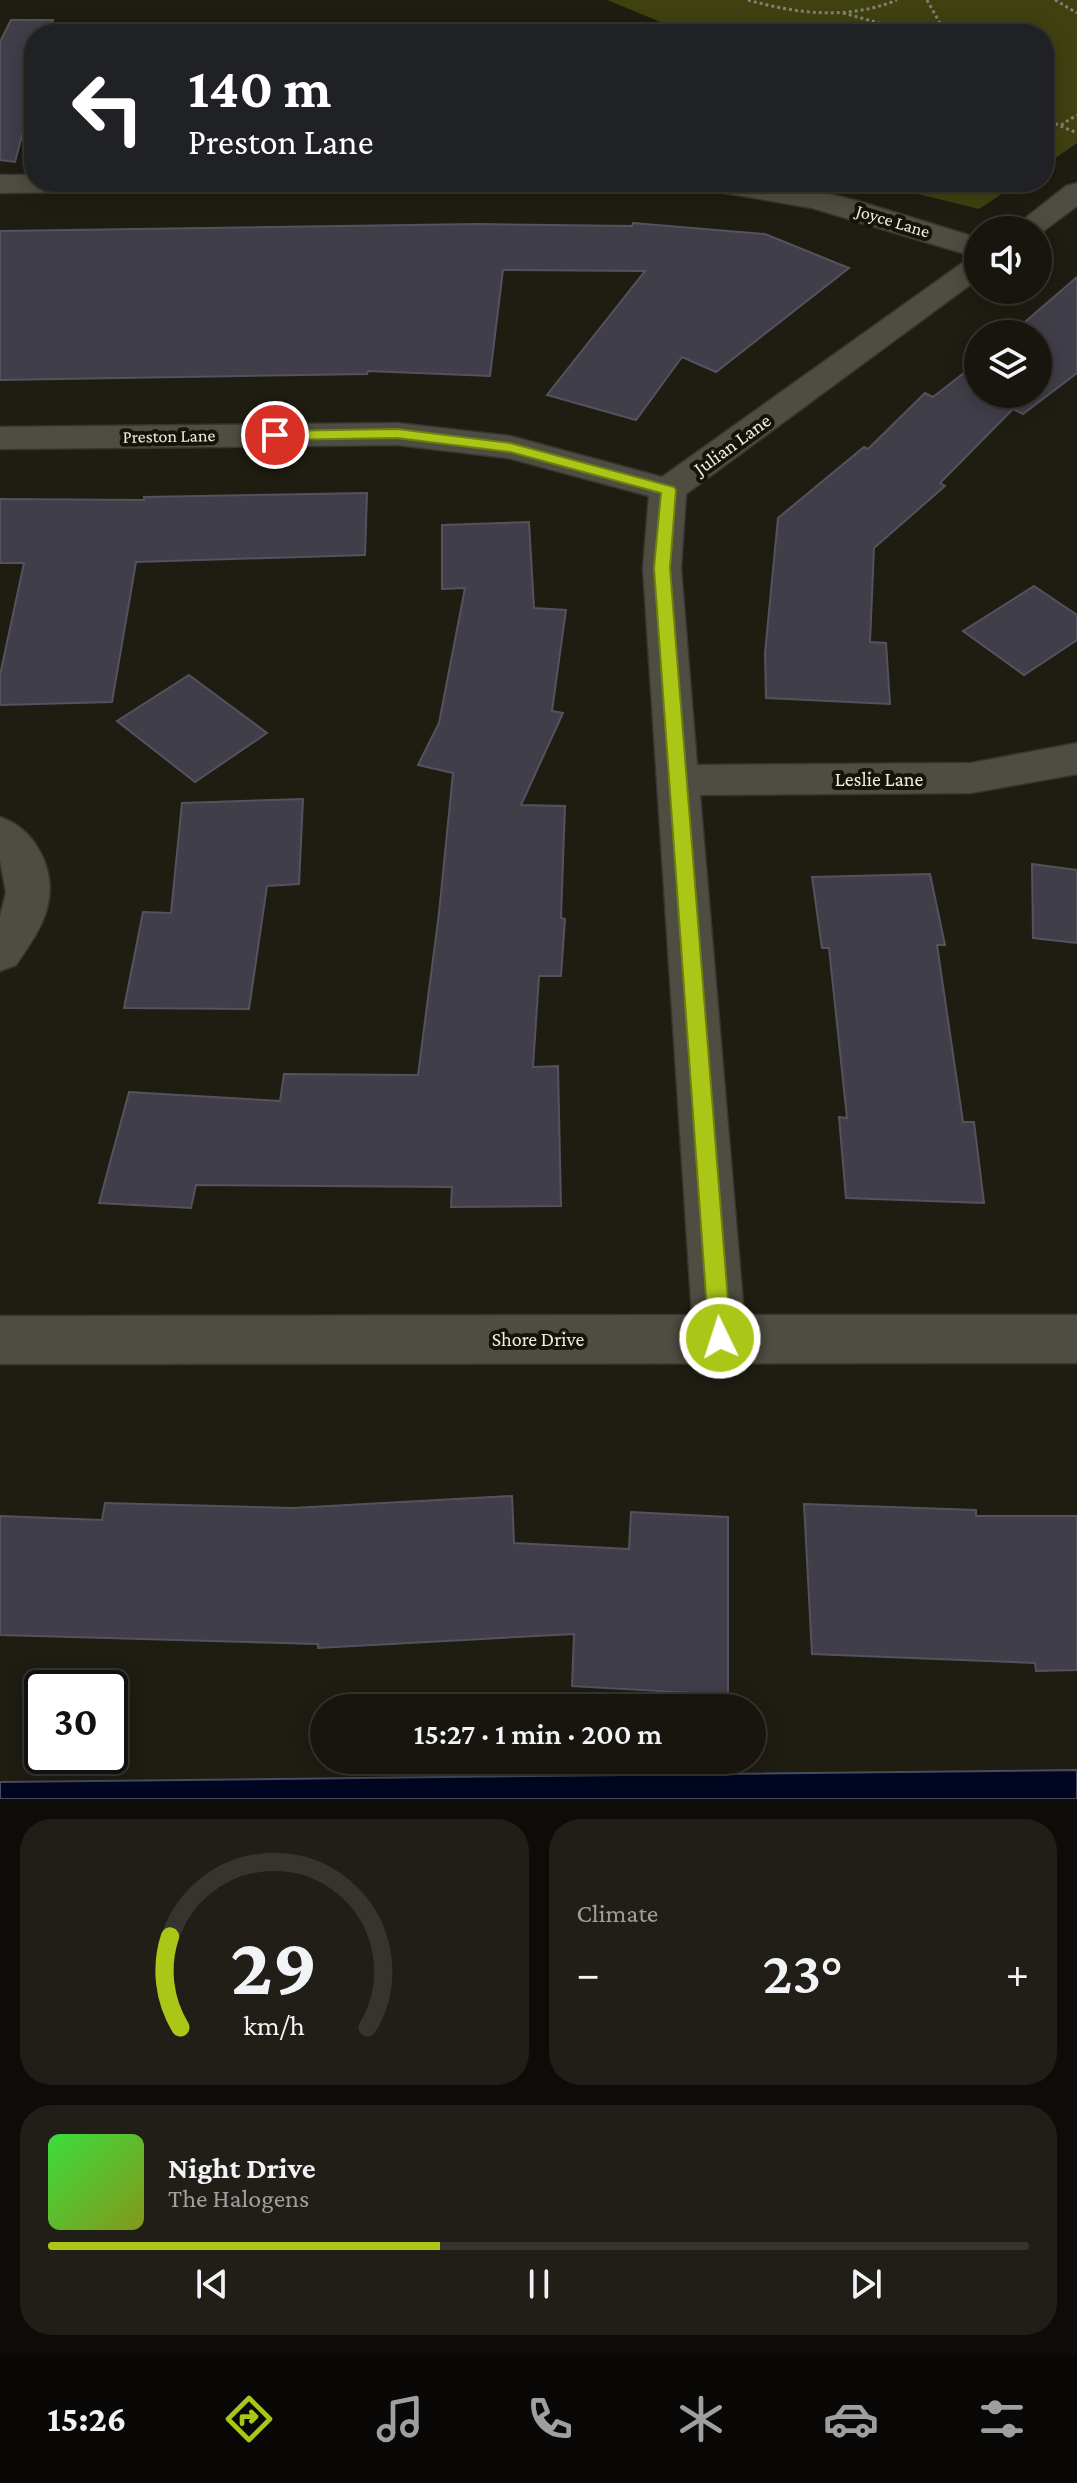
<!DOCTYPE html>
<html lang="en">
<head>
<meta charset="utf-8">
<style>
	:root { --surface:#17150e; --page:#201e17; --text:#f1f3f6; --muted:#9e9f9e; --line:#36342e; --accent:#aac718 }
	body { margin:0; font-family:"Crimson Pro",serif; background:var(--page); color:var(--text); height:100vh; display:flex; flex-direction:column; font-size:30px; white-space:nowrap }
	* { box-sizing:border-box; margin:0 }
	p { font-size:26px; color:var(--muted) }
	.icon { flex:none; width:44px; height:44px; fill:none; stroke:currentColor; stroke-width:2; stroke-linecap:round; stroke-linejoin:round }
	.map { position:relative; height:1799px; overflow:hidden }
	.details { display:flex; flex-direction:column; gap:20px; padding:20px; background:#0d0c08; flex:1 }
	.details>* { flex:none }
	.hud { position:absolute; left:24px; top:24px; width:1030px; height:168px; border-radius:32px; box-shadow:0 4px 20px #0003,0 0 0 2px var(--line); background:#202124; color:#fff; overflow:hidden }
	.controls { position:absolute; left:964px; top:216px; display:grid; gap:16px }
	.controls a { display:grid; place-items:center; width:88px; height:88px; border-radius:50%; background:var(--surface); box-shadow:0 4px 20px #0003,0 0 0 2px var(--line); font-size:40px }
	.speed { position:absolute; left:24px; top:1670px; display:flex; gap:16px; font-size:40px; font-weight:700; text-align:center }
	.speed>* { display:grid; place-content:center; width:104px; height:104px; border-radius:50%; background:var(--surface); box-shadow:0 4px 20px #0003,0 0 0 2px var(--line); line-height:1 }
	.speed .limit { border:4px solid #111; border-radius:12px; background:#fff; color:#111 }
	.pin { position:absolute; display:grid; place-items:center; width:68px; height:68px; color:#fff; margin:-34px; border:4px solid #fff; border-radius:50%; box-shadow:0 2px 8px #0007 }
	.me { position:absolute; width:88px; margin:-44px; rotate:356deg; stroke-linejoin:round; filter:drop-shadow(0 0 6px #0008) }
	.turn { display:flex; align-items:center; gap:28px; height:168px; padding:0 32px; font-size:36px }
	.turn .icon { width:104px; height:104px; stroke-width:2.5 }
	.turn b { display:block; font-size:56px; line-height:68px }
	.big { font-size:60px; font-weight:600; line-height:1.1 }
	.details .widget { flex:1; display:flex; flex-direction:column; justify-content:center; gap:12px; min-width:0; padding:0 28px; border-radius:32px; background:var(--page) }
	.details .dial { align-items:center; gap:0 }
	.dial svg { height:208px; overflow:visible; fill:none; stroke:var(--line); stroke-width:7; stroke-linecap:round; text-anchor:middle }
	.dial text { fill:var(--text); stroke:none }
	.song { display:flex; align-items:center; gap:24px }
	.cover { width:96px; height:96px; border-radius:12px; background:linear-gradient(135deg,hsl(120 70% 55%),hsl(70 70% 35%)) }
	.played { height:8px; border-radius:4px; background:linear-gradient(90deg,var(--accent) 40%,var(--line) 40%) }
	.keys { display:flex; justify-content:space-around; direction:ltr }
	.heat { display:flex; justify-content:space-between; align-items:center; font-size:44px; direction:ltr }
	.details .tiles { flex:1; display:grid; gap:20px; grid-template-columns:1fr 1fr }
	.widget:last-child { grid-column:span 2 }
	.trip { position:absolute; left:310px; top:1694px; width:456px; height:80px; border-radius:40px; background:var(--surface); box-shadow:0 4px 20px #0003,0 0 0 2px var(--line); font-weight:600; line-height:80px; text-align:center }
	.tabs { display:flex; height:128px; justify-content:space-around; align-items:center; background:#090806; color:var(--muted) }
	.tabs .icon { width:56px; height:56px }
	.tabs .on { color:var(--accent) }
	.tabs b { font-size:36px; color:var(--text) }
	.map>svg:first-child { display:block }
</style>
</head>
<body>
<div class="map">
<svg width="1077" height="1799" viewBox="0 0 1077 1799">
	<rect width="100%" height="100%" fill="#1f1c12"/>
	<!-- green -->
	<g fill="#3f4110">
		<path d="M607 0H1077V143L1044 166V34H657L668 25Z"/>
		<path d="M869 182H1020L979 209Z"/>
	</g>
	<!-- water -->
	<path fill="#000622" stroke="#474b5d" stroke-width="2" d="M1077 1770V1799H0V1782Z"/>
	<!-- building -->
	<g fill="#3f3e49" stroke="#54525e" stroke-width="2">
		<path d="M11 20H53L49 34H34V90L15 162 0 160V42Z"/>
		<path d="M633 223 765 234 849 268 716 372 682 357 636 420 547 395 645 271 503 270 490 376 368 371 367 374 0 380V231L479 224 632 226Z"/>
		<path d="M1077 277V373L1023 414 1013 409 940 483 945 486 874 548 870 642 886 643 890 704 766 698 765 653 778 518 864 447 868 449 925 393 933 397 978 362V394H1038V334H1011Z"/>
		<path d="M367 493 365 555 136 562 112 702 0 705V675L24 563H0V499L144 500V497Z"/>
		<path d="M529 522 534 608 566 610 552 711 563 713 521 805 565 806 561 918 565 919 561 976H539L533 1067 558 1066 561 1206 451 1207 452 1187 196 1185 191 1208 99 1203 129 1092 280 1101 284 1074 418 1075 439 913 453 773 418 765 439 723 465 588 442 589V525Z"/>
		<path d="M1034 586 1077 615V640L1024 675 963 631Z"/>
		<path d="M189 675 267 733 195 782 117 721Z"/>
		<path d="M303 799 299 884 267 886 249 1009 124 1008 143 912 171 913 182 803Z"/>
		<path d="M1032 864 1077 870V943L1033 938Z"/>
		<path d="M930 874 945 945H937L963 1122H974L984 1203 846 1198 839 1117 847 1118 829 948H822L812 877Z"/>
		<path d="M512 1496 514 1543 629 1549 631 1512 728 1517V1695L572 1686 574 1634 318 1648V1644L0 1635V1516L102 1520 105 1503 293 1508Z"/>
		<path d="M804 1504 976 1510V1516H1077V1670L1036 1671 1035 1663 812 1654Z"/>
	</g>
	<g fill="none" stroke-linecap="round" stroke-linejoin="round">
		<defs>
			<g id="minor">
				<path d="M0 175H34V182H165L161 188 150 191 0 193Z"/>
				<path d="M698 182 782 183 858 201 978 238V279L686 494 681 568 697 765 971 763 1077 743V774L971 793 700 795 744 1315H1077V1363L0 1364V1316L692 1315 643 568 649 496 508 458 397 445 0 449V427L397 423 510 436 662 477 972 256 812 208 713 191 702 188Z"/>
				<path d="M1077 183V206L1038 235V230H1010L1066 186Z"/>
				<path d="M0 817C34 828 56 868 48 904 44 926 28 947 16 965L0 971V916L6 893 0 860Z"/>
			</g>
		</defs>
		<!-- minor casing -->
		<use href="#minor" stroke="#373530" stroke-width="3"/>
		<!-- path -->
		<g stroke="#817f77" stroke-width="3" stroke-dasharray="3 3" stroke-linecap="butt">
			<path d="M748 0C798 14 848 20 897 0"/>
			<path d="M927 0 946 34"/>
			<path d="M1055 0 1077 13"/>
			<path d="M843 13 919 34"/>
			<path d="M1044 119 1077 133"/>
			<path d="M1061 125 1077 115"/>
		</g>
		<!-- minor -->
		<use href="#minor" fill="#4f4c41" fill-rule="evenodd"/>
	</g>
	<!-- route -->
	<path fill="#aac718" stroke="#6e8110" stroke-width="2" d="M397 429 510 443 674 487 676 490 670 568 731 1338 728 1345 720 1348 712 1345 709 1338 654 568 661 493 510 452 397 438 275 440 268 435 275 431Z"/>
	<g text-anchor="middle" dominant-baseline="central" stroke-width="8" stroke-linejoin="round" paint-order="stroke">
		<!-- far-street labels -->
		<g font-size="18" fill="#eeece6" stroke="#161309">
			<text transform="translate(893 221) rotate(17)">Joyce Lane</text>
			<text transform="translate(169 436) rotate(-1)">Preston Lane</text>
		</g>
		<!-- street labels -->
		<g font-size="20" fill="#eeece6" stroke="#161309">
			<text transform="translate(732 444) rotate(-36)">Julian Lane</text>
			<text x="879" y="779">Leslie Lane</text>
			<text x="538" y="1339">Shore Drive</text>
		</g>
	</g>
</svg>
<div class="controls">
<a><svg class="icon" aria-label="sound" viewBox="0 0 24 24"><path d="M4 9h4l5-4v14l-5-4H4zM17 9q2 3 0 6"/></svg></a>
<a><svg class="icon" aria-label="layers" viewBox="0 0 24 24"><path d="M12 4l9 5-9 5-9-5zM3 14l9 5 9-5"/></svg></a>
</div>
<div class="speed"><div class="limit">30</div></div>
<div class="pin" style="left:275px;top:435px;background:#d93025"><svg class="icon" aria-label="arrive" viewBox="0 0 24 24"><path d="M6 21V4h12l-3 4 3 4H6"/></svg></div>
<svg class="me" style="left:720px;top:1338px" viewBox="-20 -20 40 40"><circle r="17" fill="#aac718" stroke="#fff" stroke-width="3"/><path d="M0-11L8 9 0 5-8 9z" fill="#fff"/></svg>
<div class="trip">15:27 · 1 min · 200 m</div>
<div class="hud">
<div class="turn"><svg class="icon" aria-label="left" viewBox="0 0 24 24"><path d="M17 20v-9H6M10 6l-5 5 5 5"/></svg><div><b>140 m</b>Preston Lane</div></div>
</div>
</div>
<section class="details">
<div class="tiles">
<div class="widget dial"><svg viewBox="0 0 100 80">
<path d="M14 69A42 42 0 1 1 86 69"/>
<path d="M14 69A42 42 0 0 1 10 34" stroke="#aac718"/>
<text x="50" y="56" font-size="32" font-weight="700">29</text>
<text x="50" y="72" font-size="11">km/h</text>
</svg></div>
<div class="widget"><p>Climate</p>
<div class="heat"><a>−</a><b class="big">23°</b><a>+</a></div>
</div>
<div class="widget">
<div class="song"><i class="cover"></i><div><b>Night Drive</b><p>The Halogens</p></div></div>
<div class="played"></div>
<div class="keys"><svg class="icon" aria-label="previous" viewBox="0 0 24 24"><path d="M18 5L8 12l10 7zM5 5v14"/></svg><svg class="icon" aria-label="pause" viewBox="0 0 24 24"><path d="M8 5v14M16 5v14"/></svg><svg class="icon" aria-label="next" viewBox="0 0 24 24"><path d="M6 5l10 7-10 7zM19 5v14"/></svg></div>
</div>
</div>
</section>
<nav class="tabs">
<b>15:26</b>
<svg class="icon on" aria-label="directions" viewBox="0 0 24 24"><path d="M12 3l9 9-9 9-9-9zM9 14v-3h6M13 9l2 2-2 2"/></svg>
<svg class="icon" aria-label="music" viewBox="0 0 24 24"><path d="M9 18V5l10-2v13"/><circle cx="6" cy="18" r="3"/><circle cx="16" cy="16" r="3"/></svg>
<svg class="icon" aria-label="phone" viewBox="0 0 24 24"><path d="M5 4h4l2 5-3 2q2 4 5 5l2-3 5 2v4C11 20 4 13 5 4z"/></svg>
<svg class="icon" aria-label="climate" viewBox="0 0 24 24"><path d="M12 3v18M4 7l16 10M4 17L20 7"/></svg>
<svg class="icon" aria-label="car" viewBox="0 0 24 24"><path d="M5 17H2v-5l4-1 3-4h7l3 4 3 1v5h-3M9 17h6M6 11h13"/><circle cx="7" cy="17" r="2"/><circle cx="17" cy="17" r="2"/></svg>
<svg class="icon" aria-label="filters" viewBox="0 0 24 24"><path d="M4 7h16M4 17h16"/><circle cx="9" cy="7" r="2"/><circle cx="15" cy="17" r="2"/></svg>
</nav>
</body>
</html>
